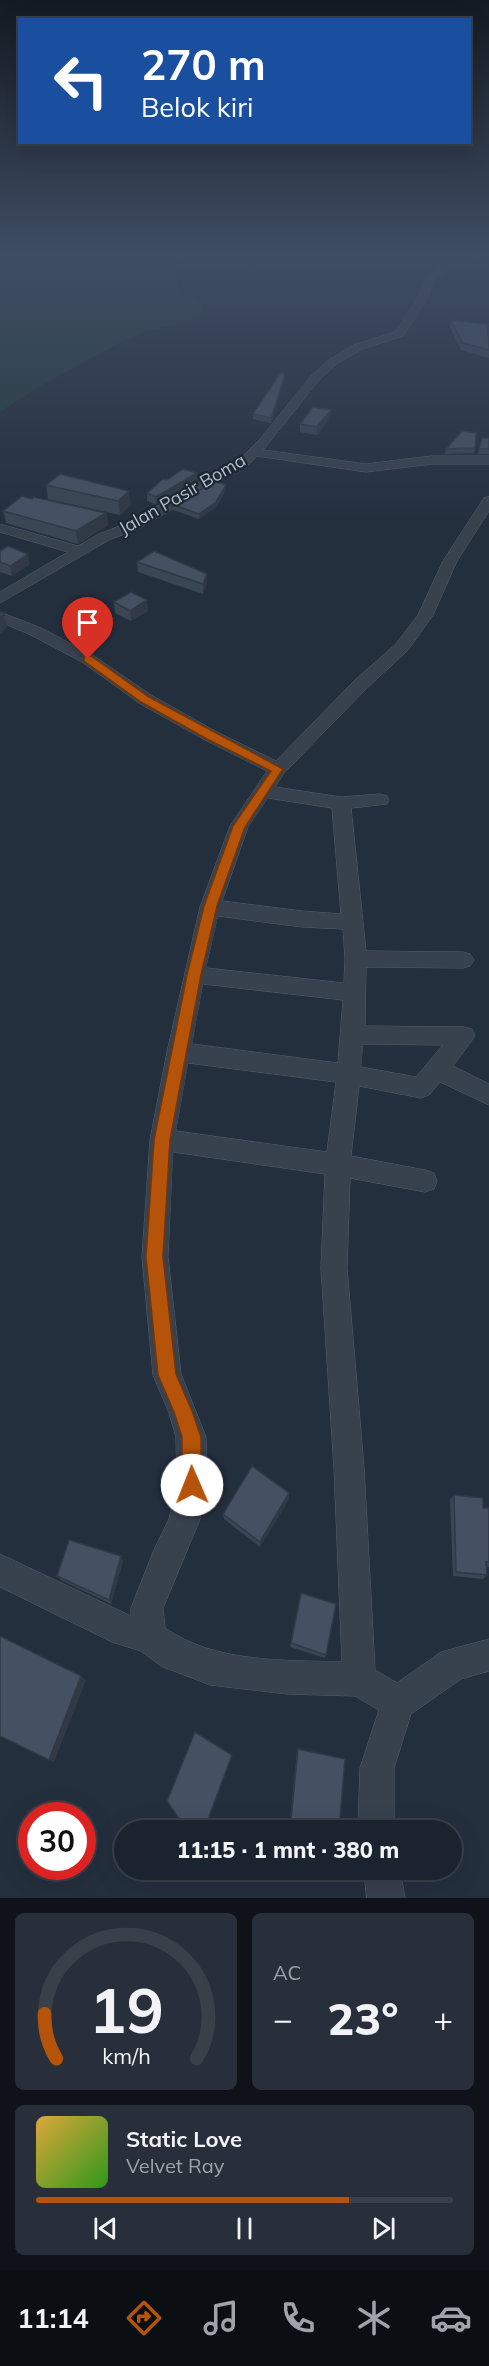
<!DOCTYPE html>
<html lang="id">
<head>
<meta charset="utf-8">
<style>
	:root { --surface:#1b232e; --page:#282f3a; --text:#f1f3f6; --muted:#a0a4aa; --line:#39404a; --accent:#b45309 }
	body { margin:0; font-family:Mulish,sans-serif; background:var(--page); color:var(--text); height:100vh; display:flex; flex-direction:column; font-size:22px; white-space:nowrap }
	* { box-sizing:border-box; margin:0 }
	p { font-size:20px; color:var(--muted) }
	.icon { flex:none; width:33px; height:33px; fill:none; stroke:currentColor; stroke-width:2; stroke-linecap:round; stroke-linejoin:round }
	.map { position:relative; height:1898px; overflow:hidden }
	.panel { display:flex; flex-direction:column; gap:15px; padding:15px; background:#0f1319; flex:1 }
	.panel>* { flex:none }
	.hud { position:absolute; left:18px; top:18px; width:453px; height:126px; border-radius:0px; box-shadow:0 6px 24px #0002,0 0 0 2px var(--line); background:#1a4fa0; color:#fff; overflow:hidden }
	.speed { position:absolute; left:18px; top:1802px; display:flex; gap:12px; font-size:30px; font-weight:700; text-align:center }
	.speed>* { display:grid; place-content:center; width:78px; height:78px; border-radius:50%; background:var(--surface); box-shadow:0 6px 24px #0002,0 0 0 2px var(--line); line-height:1 }
	.speed .limit { border:9px solid #d22; background:#fff; color:#111 }
	.pin { position:absolute; display:grid; place-items:center; width:51px; height:51px; color:#fff; margin:-62px -26px; border-radius:50% 50% 50% 0; rotate:-45deg; box-shadow:0 0 6px #0007 }
	.pin .icon { rotate:45deg }
	.me { position:absolute; width:66px; margin:-33px; rotate:359deg; stroke-linejoin:round; filter:drop-shadow(0 0 4px #0008) }
	.turn { display:flex; align-items:center; gap:21px; height:126px; padding:0 24px; font-size:27px }
	.turn .icon { width:78px; height:78px; stroke-width:2.5 }
	.turn b { display:block; font-size:42px; line-height:51px }
	.big { font-size:45px; font-weight:800; line-height:1.1 }
	.panel .widget { flex:1; display:flex; flex-direction:column; justify-content:center; gap:9px; min-width:0; padding:0 21px; border-radius:9px; background:var(--page) }
	.panel .dial { align-items:center; gap:0 }
	.dial svg { height:156px; overflow:visible; fill:none; stroke:var(--line); stroke-width:7; stroke-linecap:round; text-anchor:middle }
	.dial text { fill:var(--text); stroke:none }
	.song { display:flex; align-items:center; gap:18px }
	.cover { width:72px; height:72px; border-radius:9px; background:linear-gradient(135deg,hsl(40 70% 55%),hsl(110 70% 35%)) }
	.played { height:6px; border-radius:3px; background:linear-gradient(90deg,var(--accent) 75%,var(--line) 75%) }
	.keys { display:flex; justify-content:space-around; direction:ltr }
	.heat { display:flex; justify-content:space-between; align-items:center; font-size:33px; direction:ltr }
	.panel .tiles { flex:1; display:grid; gap:15px; grid-template-columns:1fr 1fr }
	.widget:last-child { grid-column:span 2 }
	.trip { position:absolute; left:114px; top:1820px; width:348px; height:60px; border-radius:30px; background:var(--surface); box-shadow:0 6px 24px #0002,0 0 0 2px var(--line); font-weight:800; line-height:60px; text-align:center }
	.tabs { display:flex; height:96px; justify-content:space-around; align-items:center; background:#0b0e12; color:var(--muted) }
	.tabs .icon { width:42px; height:42px }
	.tabs .current { color:var(--accent) }
	.tabs b { font-size:27px; color:var(--text) }
	.map>svg:first-child { display:block }
</style>
</head>
<body>
<div class="map">
<svg width="489" height="1898" viewBox="0 0 489 1898">
	<rect width="100%" height="100%" fill="#242f3e"/>
	<!-- green -->
	<path fill="#263c3f" d="M0 256H180L172 265 176 272 178 289 203 305V314L188 321 143 332 123 341 40 386 0 412Z"/>
	<g fill="none" stroke-linecap="round" stroke-linejoin="round">
		<defs>
			<g id="minor">
				<path d="M466 256H478L444 272 433 280 429 296 403 336 362 349 338 363 319 380 263 450 366 464 432 456H489V464H432L366 472 257 456 249 464 140 528 109 540 0 603V592L68 552 0 532V524L78 546 99 534 130 522 241 458 261 438 311 376 330 359 354 345 395 332 419 296 426 277 438 268Z"/>
				<path d="M489 497V511L457 561 433 615 408 650 366 689 284 773 275 787 341 797 380 794 387 796 389 800 387 804 351 808 366 951 463 952 470 954 474 960 470 966 463 968 366 967 365 1026 464 1027 472 1029 475 1036 453 1066 489 1084V1105L440 1082 429 1095 421 1098 359 1086 351 1156 425 1170 434 1173 437 1181 434 1189 425 1192 350 1178 347 1268 364 1468 375 1670 397 1683 441 1652 489 1639V1671L461 1679 411 1714 394 1768V1830H358L360 1768 379 1710 355 1696 287 1694 210 1685 161 1666 141 1651 112 1642 0 1587V1554L131 1616V1608L154 1550 169 1519 177 1485 176 1437 169 1413 153 1375 142 1257 150 1140 167 1052 200 907 230 826 267 771 205 740 139 703 82 662 29 634 0 622V612L41 628 94 656 151 695 217 732 276 761 354 681 396 644 418 615 443 561 484 498ZM268 798 332 808 341 914 302 911 222 901 248 827ZM218 916 302 927 343 929 345 959 344 983 206 968ZM203 984 343 1000 338 1063 192 1044ZM363 1044 443 1045 416 1077 361 1067ZM188 1063 336 1082 327 1152 176 1131ZM173 1152 325 1174 321 1268 334 1468 342 1662C283 1660 215 1663 165 1628L163 1608 199 1522 207 1485 206 1437 181 1374 168 1257Z"/>
				<path d="M364 1869H400L405 1898H367Z"/>
			</g>
		</defs>
		<!-- minor casing -->
		<use href="#minor" stroke="#565f6c" stroke-width="1"/>
		<!-- minor -->
		<use href="#minor" fill="#38414e" fill-rule="evenodd"/>
	</g>
	<!-- wall -->
	<g fill="#3b4654">
		<path d="M451 320 489 327V358L461 350 450 327Z"/>
		<path d="M285 374V378L272 420 271 423 253 419V414Z"/>
		<path d="M330 418 317 435 300 432V424Z"/>
		<path d="M489 438V454H478L479 449Z"/>
		<path d="M475 448 474 453 445 454 446 449Z"/>
		<path d="M60 474 131 505 120 515 48 499 46 485Z"/>
		<path d="M167 480H197L156 504 147 501V493Z"/>
		<path d="M226 490 216 507 199 519 174 510V505Z"/>
		<path d="M32 499 106 513 108 525 78 544 6 523 3 511Z"/>
		<path d="M0 551 30 564 12 576 0 572Z"/>
		<path d="M137 562 207 574V584L203 594 138 572Z"/>
		<path d="M114 602 148 611 131 621 115 613Z"/>
		<path d="M454 1495 483 1508H489V1567H486L487 1575 483 1579 453 1576 450 1500Z"/>
		<path d="M289 1499 260 1547 224 1519 223 1514Z"/>
		<path d="M123 1561 111 1604 61 1580 57 1576Z"/>
		<path d="M301 1593 326 1655 325 1658 290 1647Z"/>
		<path d="M298 1749 339 1830H289L297 1751Z"/>
	</g>
	<!-- shaded-wall -->
	<g fill="#303945">
		<path d="M285 374V378L272 420 271 423V418Z"/>
		<path d="M331 410 330 418 317 435V427Z"/>
		<path d="M197 473V480L156 504V497Z"/>
		<path d="M226 485V490L216 507 199 519V514Z"/>
		<path d="M129 491 131 505 120 515 118 501Z"/>
		<path d="M106 513 108 525 78 544 76 531Z"/>
		<path d="M28 554 30 564 12 576 10 566Z"/>
		<path d="M207 574V584L203 594V584Z"/>
		<path d="M147 600 148 611 131 621 130 611Z"/>
		<path d="M4 614 7 627 0 634V618Z"/>
		<path d="M289 1493V1499L260 1547V1542Z"/>
		<path d="M121 1556 123 1561 111 1604 109 1600Z"/>
		<path d="M81 1676 86 1680 54 1762 49 1760Z"/>
	</g>
	<!-- building -->
	<g fill="#455162" stroke="#303945" stroke-width="1.5">
		<path d="M451 320 488 324 489 350 462 343Z"/>
		<path d="M281 372 285 374 272 416 271 418 253 414Z"/>
		<path d="M313 407 331 410 317 427 300 424Z"/>
		<path d="M462 431 476 433 475 448 446 449Z"/>
		<path d="M482 438H489V449H479Z"/>
		<path d="M183 469 197 473 156 497 147 493 163 479 167 480Z"/>
		<path d="M60 474 129 491 118 501 46 485Z"/>
		<path d="M215 481 226 485 216 502 199 514 174 505Z"/>
		<path d="M22 496 32 499 34 497 106 513 76 531 3 511Z"/>
		<path d="M8 546 28 554 10 566 0 562V551Z"/>
		<path d="M154 551 207 574 203 584 137 562Z"/>
		<path d="M131 592 147 600 130 611 114 602Z"/>
		<path d="M0 612 4 614 0 618Z"/>
		<path d="M252 1466 289 1493 260 1542 223 1514Z"/>
		<path d="M454 1495 483 1498V1508H489V1562H486L487 1575 456 1572Z"/>
		<path d="M69 1540 121 1556 109 1600 57 1576Z"/>
		<path d="M301 1593 336 1604 326 1655 291 1643Z"/>
		<path d="M0 1636 81 1676 49 1760 0 1736Z"/>
		<path d="M195 1732 232 1755 204 1830H187L167 1801Z"/>
		<path d="M298 1749 345 1759 339 1830H290Z"/>
	</g>
	<!-- sky -->
	<linearGradient id="sky" x2="0" y2="1"><stop stop-color="#141a22"/><stop offset="0.49" stop-color="#3f4d63"/><stop offset="1" stop-color="#3f4d63" stop-opacity="0"/></linearGradient>
	<rect width="489" height="522" fill="url(#sky)"/>
	<!-- route -->
	<path fill="#b45309" stroke="#753606" stroke-width="1.5" d="M84 656H91L149 697 283 769 245 827 217 906 201 975 170 1140 163 1257 176 1374 192 1411 201 1437V1485L198 1492 192 1495 185 1492 182 1485V1437L174 1412 158 1375 146 1257 154 1140 187 975 204 906 233 826 271 771 207 739 141 702 84 661Z"/>
	<g text-anchor="middle" dominant-baseline="central" stroke-width="4.5" stroke-linejoin="round" paint-order="stroke">
		<!-- far-street labels -->
		<g font-size="18" fill="#b4bcc9" stroke="#1d2633">
			<text transform="translate(182 494) rotate(-30)">Jalan Pasir Boma</text>
		</g>
	</g>
</svg>
<div class="speed"><div class="limit">30</div></div>
<div class="pin" style="left:88px;top:659px;background:#d93025"><svg class="icon" aria-label="arrive" viewBox="0 0 24 24"><path d="M6 21V4h12l-3 4 3 4H6"/></svg></div>
<svg class="me" style="left:192px;top:1485px" viewBox="-20 -20 40 40"><circle r="19" fill="#fff"/><path d="M0-13L10 11 0 6-10 11z" fill="#b45309"/></svg>
<div class="trip">11:15 · 1 mnt · 380 m</div>
<div class="hud">
<div class="turn"><svg class="icon" aria-label="left" viewBox="0 0 24 24"><path d="M17 20v-9H6M10 6l-5 5 5 5"/></svg><div><b>270 m</b>Belok kiri</div></div>
</div>
</div>
<section class="panel">
<div class="tiles">
<div class="widget dial"><svg viewBox="0 0 100 80">
<path d="M14 69A42 42 0 1 1 86 69"/>
<path d="M14 69A42 42 0 0 1 8 46" stroke="#b45309"/>
<text x="50" y="56" font-size="32" font-weight="700">19</text>
<text x="50" y="72" font-size="11">km/h</text>
</svg></div>
<div class="widget"><p>AC</p>
<div class="heat"><a>−</a><b class="big">23°</b><a>+</a></div>
</div>
<div class="widget">
<div class="song"><i class="cover"></i><div><b>Static Love</b><p>Velvet Ray</p></div></div>
<div class="played"></div>
<div class="keys"><svg class="icon" aria-label="previous" viewBox="0 0 24 24"><path d="M18 5L8 12l10 7zM5 5v14"/></svg><svg class="icon" aria-label="pause" viewBox="0 0 24 24"><path d="M8 5v14M16 5v14"/></svg><svg class="icon" aria-label="next" viewBox="0 0 24 24"><path d="M6 5l10 7-10 7zM19 5v14"/></svg></div>
</div>
</div>
</section>
<nav class="tabs">
<b>11:14</b>
<svg class="icon current" aria-label="directions" viewBox="0 0 24 24"><path d="M12 3l9 9-9 9-9-9zM9 14v-3h6M13 9l2 2-2 2"/></svg>
<svg class="icon" aria-label="music" viewBox="0 0 24 24"><path d="M9 18V5l10-2v13"/><circle cx="6" cy="18" r="3"/><circle cx="16" cy="16" r="3"/></svg>
<svg class="icon" aria-label="phone" viewBox="0 0 24 24"><path d="M5 4h4l2 5-3 2q2 4 5 5l2-3 5 2v4C11 20 4 13 5 4z"/></svg>
<svg class="icon" aria-label="climate" viewBox="0 0 24 24"><path d="M12 3v18M4 7l16 10M4 17L20 7"/></svg>
<svg class="icon" aria-label="car" viewBox="0 0 24 24"><path d="M5 17H2v-5l4-1 3-4h7l3 4 3 1v5h-3M9 17h6M6 11h13"/><circle cx="7" cy="17" r="2"/><circle cx="17" cy="17" r="2"/></svg>
</nav>
</body>
</html>
